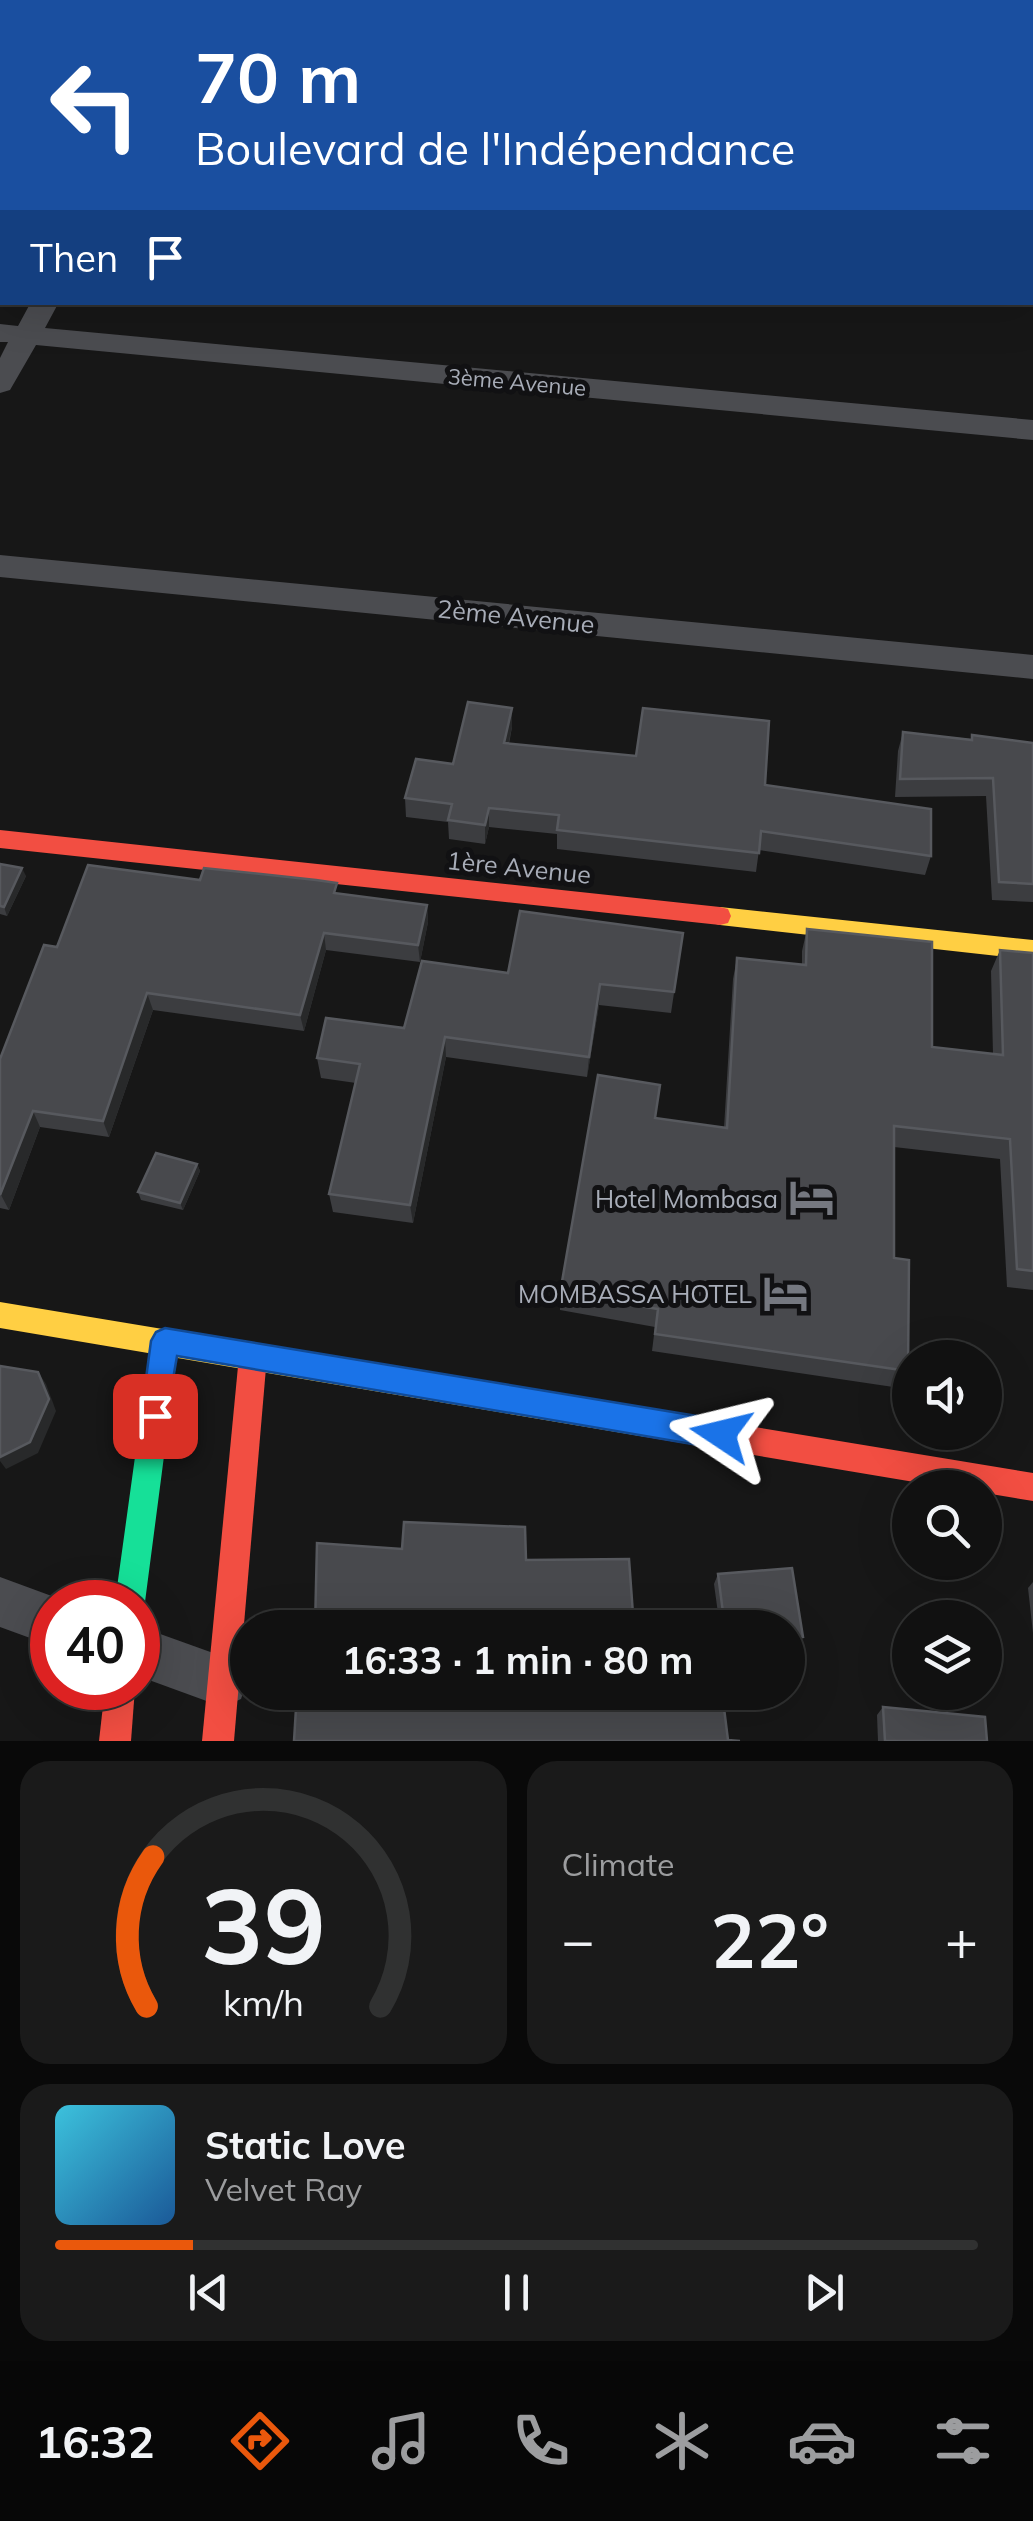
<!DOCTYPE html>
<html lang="en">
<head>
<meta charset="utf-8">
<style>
	:root { --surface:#111; --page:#1a1a1a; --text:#f1f3f6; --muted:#9c9d9f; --line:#303131; --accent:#ea580c }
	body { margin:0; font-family:Mulish,sans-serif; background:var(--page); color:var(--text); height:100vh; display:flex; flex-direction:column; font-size:38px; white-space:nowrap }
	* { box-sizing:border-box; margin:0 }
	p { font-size:32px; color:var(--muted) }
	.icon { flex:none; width:55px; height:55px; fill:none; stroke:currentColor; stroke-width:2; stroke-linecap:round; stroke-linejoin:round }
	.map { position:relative; height:1741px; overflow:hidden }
	.drawer { display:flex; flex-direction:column; gap:20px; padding:20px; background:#090909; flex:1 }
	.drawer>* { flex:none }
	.hud { position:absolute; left:0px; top:0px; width:1035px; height:305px; box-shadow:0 10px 40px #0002,0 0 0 2px var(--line); background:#1a4fa0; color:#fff; overflow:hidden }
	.controls { position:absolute; left:892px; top:1340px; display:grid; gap:20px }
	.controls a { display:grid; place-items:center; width:110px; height:110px; border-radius:50%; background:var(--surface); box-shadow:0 10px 40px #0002,0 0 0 2px var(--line); font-size:50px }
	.speed { position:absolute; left:30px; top:1580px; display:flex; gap:20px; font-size:50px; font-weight:700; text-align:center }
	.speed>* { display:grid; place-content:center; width:130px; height:130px; border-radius:50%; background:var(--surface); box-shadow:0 10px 40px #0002,0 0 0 2px var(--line); line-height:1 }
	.speed .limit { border:15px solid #d22; background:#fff; color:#111 }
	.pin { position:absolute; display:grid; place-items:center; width:85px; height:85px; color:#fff; margin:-42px; border-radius:20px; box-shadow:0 5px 15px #0006 }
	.me { position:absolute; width:110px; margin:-55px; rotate:280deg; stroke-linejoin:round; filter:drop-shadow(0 0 8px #0008) }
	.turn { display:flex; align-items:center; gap:35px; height:210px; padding:0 30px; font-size:45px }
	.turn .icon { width:130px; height:130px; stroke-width:2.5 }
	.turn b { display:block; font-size:70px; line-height:85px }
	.then { display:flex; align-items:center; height:95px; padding:0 30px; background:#0003; gap:20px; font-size:38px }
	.big { font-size:75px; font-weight:700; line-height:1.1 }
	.drawer .tile { flex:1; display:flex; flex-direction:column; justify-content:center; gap:15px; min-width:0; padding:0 35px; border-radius:30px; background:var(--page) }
	.drawer .dial { align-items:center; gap:0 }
	.dial svg { height:260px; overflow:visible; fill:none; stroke:var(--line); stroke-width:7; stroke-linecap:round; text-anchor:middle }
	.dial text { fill:var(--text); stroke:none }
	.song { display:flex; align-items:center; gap:30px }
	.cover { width:120px; height:120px; border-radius:15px; background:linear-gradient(135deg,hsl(190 70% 55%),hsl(210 70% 35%)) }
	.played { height:10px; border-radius:5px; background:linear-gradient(90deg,var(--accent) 15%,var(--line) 15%) }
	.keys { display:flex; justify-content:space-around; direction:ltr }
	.heat { display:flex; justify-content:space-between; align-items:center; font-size:55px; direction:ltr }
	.drawer .tiles { flex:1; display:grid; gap:20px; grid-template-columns:1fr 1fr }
	.tile:last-child { grid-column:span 2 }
	.trip { position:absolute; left:230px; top:1610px; width:575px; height:100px; border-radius:50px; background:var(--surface); box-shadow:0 10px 40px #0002,0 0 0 2px var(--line); font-weight:700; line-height:100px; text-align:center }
	.dock { display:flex; height:160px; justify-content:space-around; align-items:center; background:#070707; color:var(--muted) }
	.dock .icon { width:70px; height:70px }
	.dock .current { color:var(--accent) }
	.dock b { font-size:45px; color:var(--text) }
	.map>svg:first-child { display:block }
</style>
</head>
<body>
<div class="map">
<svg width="1033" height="1741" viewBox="0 0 1033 1741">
	<rect width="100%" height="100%" fill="#171717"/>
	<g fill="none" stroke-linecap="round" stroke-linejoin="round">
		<!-- street -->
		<g fill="#4b4c50" fill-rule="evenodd">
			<path d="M810 0H834L835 2H811Z"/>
			<rect x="0" y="5" width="2" height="14"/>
			<rect x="0" y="145" width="2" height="16"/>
			<rect x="1032" y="219" width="1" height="16"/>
			<path d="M31 302H59L45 328 1033 420V440L36 345 10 390 0 393V358L8 342H0V324L18 326Z"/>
			<path d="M0 555 1033 655V679L0 577Z"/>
			<path d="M0 1577 68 1602H52V1646L0 1627Z"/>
			<path d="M138 1626 241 1663 248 1679 241 1699 223 1707 138 1676Z"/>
		</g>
		<!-- fast -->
		<path fill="#16e098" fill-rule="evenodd" d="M165 1328 175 1332 179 1341 145 1602 138 1614V1602H115L151 1341 155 1332Z"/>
		<!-- slow -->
		<g fill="#ffcf43" fill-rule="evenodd">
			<path d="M720 907 1033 940V960L720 925 712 923 709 916 712 909Z"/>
			<path d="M0 1302 646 1409 656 1413 660 1423 656 1433 646 1437 0 1328Z"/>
		</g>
		<!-- jam -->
		<g fill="#f24e42" fill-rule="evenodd">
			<path d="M0 830 720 907 728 909 731 916 728 923 720 925 0 848Z"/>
			<path d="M253 1343 263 1347 267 1356 234 1741H202L239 1356 243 1347Z"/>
			<path d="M646 1409 1033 1473V1501L985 1493V1488H950L646 1437 636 1433 632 1423 636 1413Z"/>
			<path d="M105 1688H135L131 1741H99Z"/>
		</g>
	</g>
	<!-- wall -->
	<g fill="#3c3d40">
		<path d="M512 708V727L509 744 765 785 931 856 925 875 759 850 756 872 557 849V834L489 827 485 844 449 839 448 822 406 817 405 798 453 764Z"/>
		<path d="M903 732 971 739 972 735 1033 743V902L992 900 986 796 895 797 898 751Z"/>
		<path d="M0 864 26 876 7 916 0 914Z"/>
		<path d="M339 894 427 905 428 922 420 962 326 950 304 1031 153 1010 109 1137 40 1127 9 1210 0 1208V1059L57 947Z"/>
		<path d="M807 929 932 1047 993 1054 991 971 1000 950 1033 953V1290L1007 1287 1000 1159 894 1147V1258L908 1371 900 1388 652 1351 655 1327 560 1310V1293L655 1118 724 1128 733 979 737 958 802 965V951Z"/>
		<path d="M683 933 671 1013 599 1005 587 1077 446 1057 413 1223 333 1212 329 1194 356 1083 321 1078 317 1058 404 1028 508 973Z"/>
		<path d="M197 1164 200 1171 183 1210 141 1200 138 1192Z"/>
		<path d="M718 1574 803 1637 798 1646 788 1647V1628H720L714 1584Z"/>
		<path d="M1033 1582V1633L1028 1588Z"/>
		<path d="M883 1707 987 1741H878L877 1715Z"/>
	</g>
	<!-- shaded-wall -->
	<g fill="#28292a">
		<path d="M512 708V727L504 763V743Z"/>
		<path d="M489 808V827L485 844V825Z"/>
		<path d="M22 868 26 876 7 916 4 907Z"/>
		<path d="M427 905 428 922 420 962 418 945Z"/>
		<path d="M324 933 326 950 304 1031 300 1015Z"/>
		<path d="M600 984 599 1005 587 1077 589 1057Z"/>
		<path d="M147 993 153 1010 109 1137 103 1121Z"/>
		<path d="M445 1037 446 1057 413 1223 410 1205Z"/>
		<path d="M33 1111 40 1127 9 1210 1 1195Z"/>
		<path d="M197 1164 200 1171 183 1210 180 1203Z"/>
		<path d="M38 1372 46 1384 56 1411 38 1453 6 1469 0 1461V1457Z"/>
	</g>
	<!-- building -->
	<g fill="#48494d" stroke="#57595e" stroke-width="2.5">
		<path d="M468 702 512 708 504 743 636 756 643 708 769 721 765 785 931 809V856L761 831 759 853 557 830 559 815 489 808 485 825 448 820 452 804 405 798 416 759 453 764Z"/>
		<path d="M903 732 972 740V735L1033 743V884L999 882 993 778 900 779Z"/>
		<path d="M0 864 22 868 4 907 0 906Z"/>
		<path d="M88 865 200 880 204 868 316 880 337 883 334 893 427 905 418 945 324 933 300 1015 147 993 103 1121 33 1111 0 1195V1059L44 945 57 947Z"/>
		<path d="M520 911 683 933 674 992 600 984 589 1057 445 1037 410 1205 329 1194 360 1064 317 1058 326 1018 404 1028 422 961 508 973Z"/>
		<path d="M807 929 932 942V1047L1003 1055 1000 950 1033 953V1271L1017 1269 1010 1139 894 1126V1258L909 1260 908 1371 655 1334 658 1309 560 1293 598 1075 660 1085 655 1118 727 1128 737 958 806 965Z"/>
		<path d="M156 1153 197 1164 180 1203 138 1192Z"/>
		<path d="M0 1366 38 1372 49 1399 30 1442 0 1457Z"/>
		<path d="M404 1522 525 1527 526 1560 629 1559 634 1628H315L317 1543 402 1549Z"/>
		<path d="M792 1568 803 1637 788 1639V1628H725L718 1574Z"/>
		<path d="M297 1692H722L728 1740 740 1741H294Z"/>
		<path d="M883 1707 985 1717 987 1741H885Z"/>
	</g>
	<!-- route -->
	<path fill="#1a73e8" stroke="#114b97" stroke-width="2.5" d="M165 1328 721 1420 731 1424 735 1434 731 1445 721 1449 177 1356 165 1426 155 1430 145 1426 141 1416 151 1341 156 1332Z"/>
	<!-- icons -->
	<defs>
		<symbol id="hotel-bare" viewBox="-9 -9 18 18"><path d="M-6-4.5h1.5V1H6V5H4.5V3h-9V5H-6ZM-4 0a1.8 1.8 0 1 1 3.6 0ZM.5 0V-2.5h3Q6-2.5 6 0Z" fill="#757880" stroke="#111113" stroke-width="2.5" paint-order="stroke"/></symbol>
	</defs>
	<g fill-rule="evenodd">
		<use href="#hotel-bare" x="780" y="1166" width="63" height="63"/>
		<use href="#hotel-bare" x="754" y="1262" width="63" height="63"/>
	</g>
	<g text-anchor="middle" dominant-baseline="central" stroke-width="10" stroke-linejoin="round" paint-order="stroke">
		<!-- far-street labels -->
		<g font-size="22" fill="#a8adb8" stroke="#111113">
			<text transform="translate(517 382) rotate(5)">3ème Avenue</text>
		</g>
		<!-- street labels -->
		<g font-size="25" fill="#a8adb8" stroke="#111113">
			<text transform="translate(516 616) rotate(6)">2ème Avenue</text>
			<text transform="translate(519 867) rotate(6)">1ère Avenue</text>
		</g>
		<!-- poi labels -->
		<g font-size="25" fill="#a8adb8" stroke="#111113" text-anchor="end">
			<text x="778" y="1198">Hotel Mombasa</text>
			<text x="752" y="1293">MOMBASSA HOTEL</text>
		</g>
	</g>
</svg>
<div class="controls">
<a><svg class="icon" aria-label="sound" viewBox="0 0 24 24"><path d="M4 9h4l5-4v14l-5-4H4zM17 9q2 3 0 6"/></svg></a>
<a><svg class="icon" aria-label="search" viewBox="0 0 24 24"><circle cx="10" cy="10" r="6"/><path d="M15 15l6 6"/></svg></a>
<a><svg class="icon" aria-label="layers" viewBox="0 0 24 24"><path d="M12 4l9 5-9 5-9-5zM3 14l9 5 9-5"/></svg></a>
</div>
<div class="speed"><div class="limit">40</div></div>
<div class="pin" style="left:155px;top:1416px;background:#d93025"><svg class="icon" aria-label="arrive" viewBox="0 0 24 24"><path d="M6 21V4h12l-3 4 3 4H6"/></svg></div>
<svg class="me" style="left:721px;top:1434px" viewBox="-20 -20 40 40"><path d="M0-17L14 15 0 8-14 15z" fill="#1a73e8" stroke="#fff" stroke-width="4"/></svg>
<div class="trip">16:33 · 1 min · 80 m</div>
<div class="hud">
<div class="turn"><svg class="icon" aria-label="left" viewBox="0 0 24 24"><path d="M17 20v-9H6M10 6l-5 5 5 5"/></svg><div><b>70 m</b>Boulevard de l'Indépendance</div></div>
<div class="then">Then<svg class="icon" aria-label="arrive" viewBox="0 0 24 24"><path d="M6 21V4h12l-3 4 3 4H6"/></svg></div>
</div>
</div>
<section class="drawer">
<div class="tiles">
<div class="tile dial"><svg viewBox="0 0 100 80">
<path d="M14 69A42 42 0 1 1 86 69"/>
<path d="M14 69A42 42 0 0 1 16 23" stroke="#ea580c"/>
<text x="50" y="56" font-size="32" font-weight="700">39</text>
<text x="50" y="72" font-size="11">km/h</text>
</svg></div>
<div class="tile"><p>Climate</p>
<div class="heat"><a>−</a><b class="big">22°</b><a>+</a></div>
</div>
<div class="tile">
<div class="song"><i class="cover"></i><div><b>Static Love</b><p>Velvet Ray</p></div></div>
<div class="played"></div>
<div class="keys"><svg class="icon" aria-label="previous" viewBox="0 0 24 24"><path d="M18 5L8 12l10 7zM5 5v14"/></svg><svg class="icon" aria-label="pause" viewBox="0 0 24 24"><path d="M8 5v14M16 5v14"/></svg><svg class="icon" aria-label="next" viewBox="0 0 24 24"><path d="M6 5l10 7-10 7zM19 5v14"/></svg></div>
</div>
</div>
</section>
<nav class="dock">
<b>16:32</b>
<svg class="icon current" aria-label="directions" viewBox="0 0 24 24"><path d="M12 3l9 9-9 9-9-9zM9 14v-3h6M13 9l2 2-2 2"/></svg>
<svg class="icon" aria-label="music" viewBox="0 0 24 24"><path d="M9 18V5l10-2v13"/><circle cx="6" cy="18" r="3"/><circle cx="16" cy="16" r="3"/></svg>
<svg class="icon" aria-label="phone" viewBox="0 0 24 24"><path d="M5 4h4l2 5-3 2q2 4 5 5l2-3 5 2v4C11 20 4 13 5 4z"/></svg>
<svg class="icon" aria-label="climate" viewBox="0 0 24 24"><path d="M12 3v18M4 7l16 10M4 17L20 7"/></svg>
<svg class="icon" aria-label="car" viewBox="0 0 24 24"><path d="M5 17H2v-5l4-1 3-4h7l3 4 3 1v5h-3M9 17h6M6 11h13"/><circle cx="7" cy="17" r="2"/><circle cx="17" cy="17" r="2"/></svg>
<svg class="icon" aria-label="filters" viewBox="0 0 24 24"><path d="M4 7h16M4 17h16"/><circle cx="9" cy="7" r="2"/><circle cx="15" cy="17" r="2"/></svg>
</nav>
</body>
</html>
